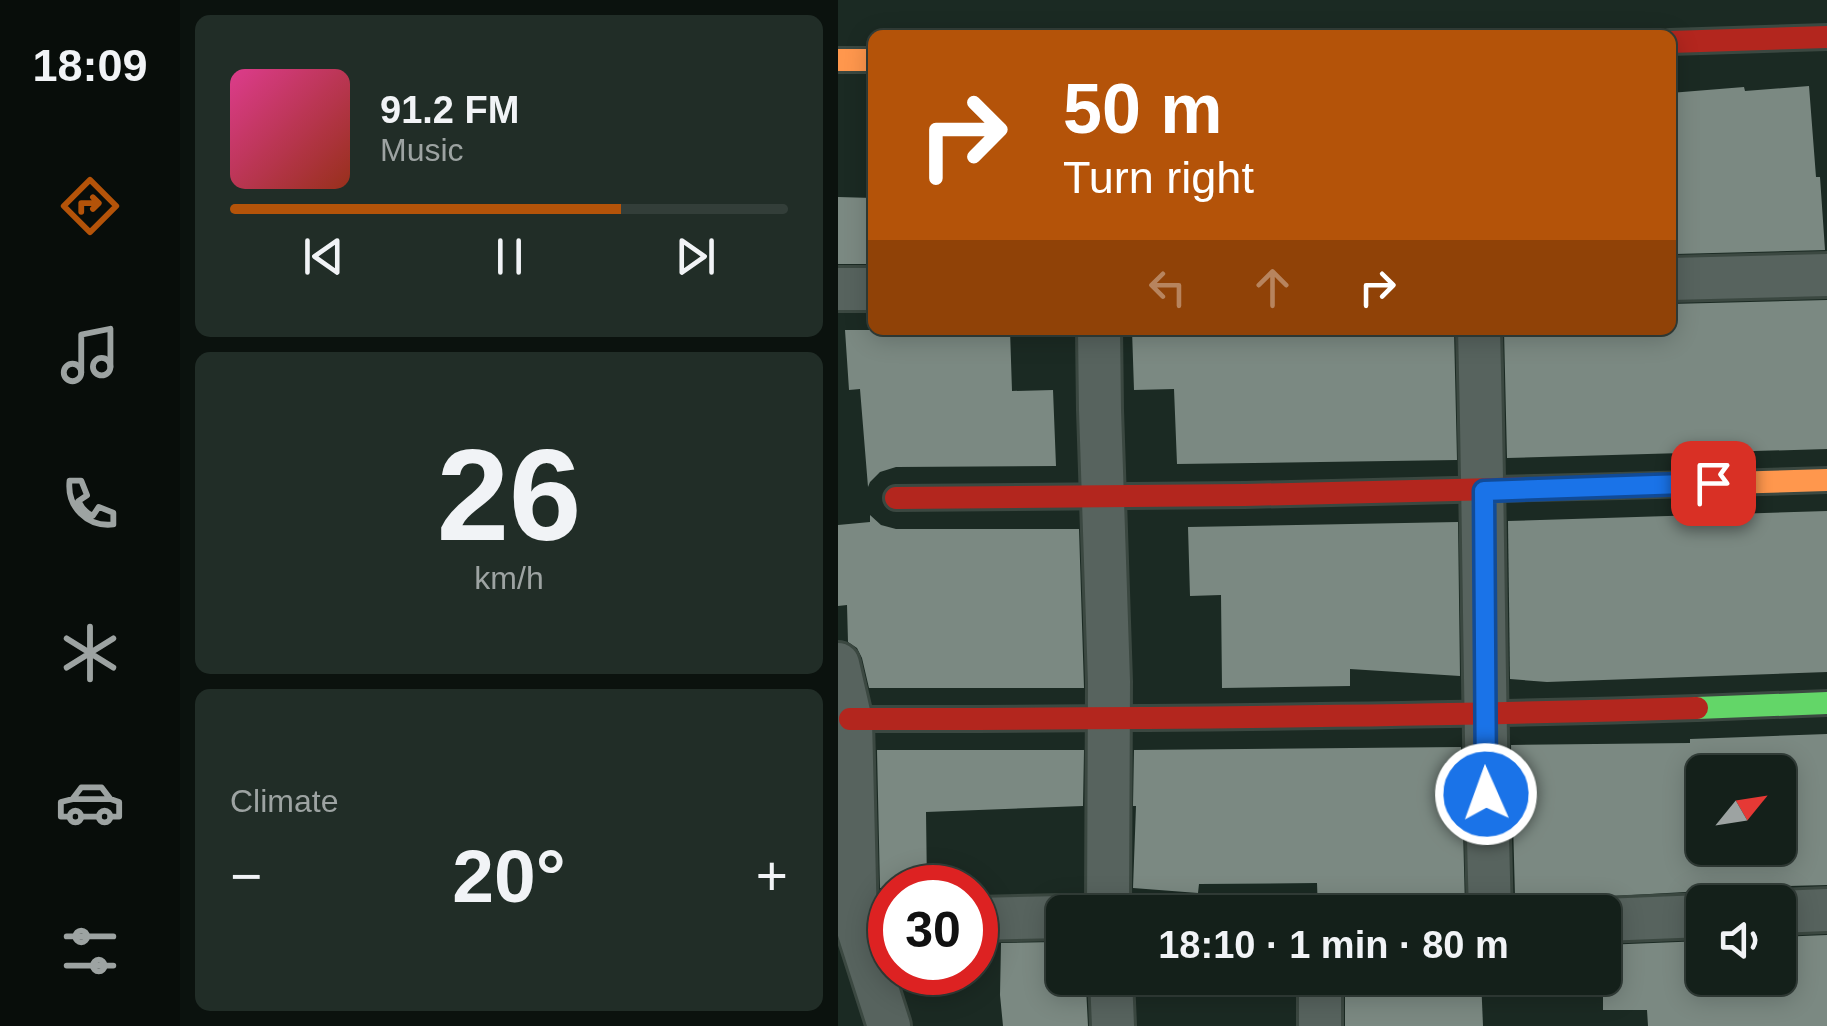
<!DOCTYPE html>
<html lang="en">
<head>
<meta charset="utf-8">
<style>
	:root { --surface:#14201a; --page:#212d27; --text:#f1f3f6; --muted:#9da3a2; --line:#333e39; --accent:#b45309 }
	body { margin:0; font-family:Helvetica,sans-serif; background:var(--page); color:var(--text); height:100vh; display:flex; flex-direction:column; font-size:38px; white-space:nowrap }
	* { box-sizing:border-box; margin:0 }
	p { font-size:32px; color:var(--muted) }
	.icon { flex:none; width:55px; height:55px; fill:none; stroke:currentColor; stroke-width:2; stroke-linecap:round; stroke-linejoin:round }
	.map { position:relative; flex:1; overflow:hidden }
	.side { display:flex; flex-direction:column; gap:15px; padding:15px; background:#0b120e; width:658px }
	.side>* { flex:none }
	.hud { position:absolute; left:30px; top:30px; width:808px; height:305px; border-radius:15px; box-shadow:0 5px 25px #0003,0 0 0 2px var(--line); background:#b45309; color:#fff; overflow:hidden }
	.needle { width:65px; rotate:60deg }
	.buttons { position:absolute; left:848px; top:755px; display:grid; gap:20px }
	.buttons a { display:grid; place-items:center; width:110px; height:110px; border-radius:15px; background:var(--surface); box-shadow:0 5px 25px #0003,0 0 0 2px var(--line); font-size:50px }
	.speed { position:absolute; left:30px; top:865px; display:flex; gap:20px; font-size:50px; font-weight:700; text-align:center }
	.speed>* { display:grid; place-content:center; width:130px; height:130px; border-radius:50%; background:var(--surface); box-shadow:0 5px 25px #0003,0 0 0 2px var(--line); line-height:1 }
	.speed .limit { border:15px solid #d22; background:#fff; color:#111 }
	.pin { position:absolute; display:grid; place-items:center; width:85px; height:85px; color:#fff; margin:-42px; border-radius:20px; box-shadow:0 5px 15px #0006 }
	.me { position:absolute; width:110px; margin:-55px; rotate:358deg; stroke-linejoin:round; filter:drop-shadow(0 0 8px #0008) }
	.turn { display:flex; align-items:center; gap:35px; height:210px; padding:0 30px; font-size:45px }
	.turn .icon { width:130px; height:130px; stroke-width:2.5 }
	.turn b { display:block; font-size:70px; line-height:85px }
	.lanes { display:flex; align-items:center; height:95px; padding:0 30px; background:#0003; justify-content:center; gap:50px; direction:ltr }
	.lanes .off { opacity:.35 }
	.big { font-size:75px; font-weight:800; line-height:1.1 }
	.side .card { flex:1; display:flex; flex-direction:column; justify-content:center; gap:15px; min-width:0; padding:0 35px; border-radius:15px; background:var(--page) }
	.side .dial { align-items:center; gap:0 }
	.dial b { font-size:130px; line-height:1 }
	.song { display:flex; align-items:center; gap:30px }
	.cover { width:120px; height:120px; border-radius:15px; background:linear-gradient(135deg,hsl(330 70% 55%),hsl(10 70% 35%)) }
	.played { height:10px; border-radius:5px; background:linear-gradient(90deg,var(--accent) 70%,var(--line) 70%) }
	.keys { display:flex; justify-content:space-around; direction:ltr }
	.heat { display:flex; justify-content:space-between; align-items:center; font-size:55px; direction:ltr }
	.trip { position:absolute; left:208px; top:895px; width:575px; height:100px; border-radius:15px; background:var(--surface); box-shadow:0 5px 25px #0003,0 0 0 2px var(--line); font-weight:800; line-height:100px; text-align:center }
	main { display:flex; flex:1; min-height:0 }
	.menu { display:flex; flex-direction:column; width:180px; justify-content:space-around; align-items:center; background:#080d0a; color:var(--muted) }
	.menu .icon { width:70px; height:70px }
	.menu .current { color:var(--accent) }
	.menu b { font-size:45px; color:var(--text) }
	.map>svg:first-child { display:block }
</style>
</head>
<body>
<main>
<nav class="menu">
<b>18:09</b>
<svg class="icon current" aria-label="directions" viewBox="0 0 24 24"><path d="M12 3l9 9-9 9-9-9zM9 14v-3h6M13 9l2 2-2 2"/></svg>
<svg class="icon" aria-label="music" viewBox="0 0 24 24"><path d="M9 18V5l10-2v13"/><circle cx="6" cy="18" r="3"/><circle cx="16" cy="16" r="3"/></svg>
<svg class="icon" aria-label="phone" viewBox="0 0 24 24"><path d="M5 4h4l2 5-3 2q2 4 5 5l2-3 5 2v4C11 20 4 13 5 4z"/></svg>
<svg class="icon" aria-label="climate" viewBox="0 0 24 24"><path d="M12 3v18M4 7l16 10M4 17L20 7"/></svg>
<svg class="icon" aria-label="car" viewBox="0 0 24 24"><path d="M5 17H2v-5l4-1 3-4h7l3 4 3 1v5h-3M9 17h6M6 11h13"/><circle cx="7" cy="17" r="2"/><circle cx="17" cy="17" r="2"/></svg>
<svg class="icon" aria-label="filters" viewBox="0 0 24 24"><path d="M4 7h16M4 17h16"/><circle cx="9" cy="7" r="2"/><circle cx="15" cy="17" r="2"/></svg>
</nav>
<section class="side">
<div class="card">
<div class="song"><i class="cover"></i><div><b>91.2 FM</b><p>Music</p></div></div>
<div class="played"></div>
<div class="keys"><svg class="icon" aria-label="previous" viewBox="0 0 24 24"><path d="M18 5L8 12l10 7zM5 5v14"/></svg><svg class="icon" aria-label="pause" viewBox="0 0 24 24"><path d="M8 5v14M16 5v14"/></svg><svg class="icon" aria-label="next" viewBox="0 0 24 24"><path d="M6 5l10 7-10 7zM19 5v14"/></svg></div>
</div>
<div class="card dial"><b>26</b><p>km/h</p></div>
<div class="card"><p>Climate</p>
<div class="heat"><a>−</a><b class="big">20°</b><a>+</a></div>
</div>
</section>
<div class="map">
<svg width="990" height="1026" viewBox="0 0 990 1026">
	<rect width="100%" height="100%" fill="#1b2a23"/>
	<!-- building -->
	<g fill="#7b8982" fill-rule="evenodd">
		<path d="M971 86 978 177H982L987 250 837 254 832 200V93L906 87 907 91Z"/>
		<path d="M0 197 35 198V264H0Z"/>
		<path d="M990 300V449L669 458 666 330H832V304Z"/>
		<path d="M7 330H172L174 391 215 390 218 466 58 467 42 472 32 482 30 487 22 389 11 390Z"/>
		<path d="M294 330H616L619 460 339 464 336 389 296 390Z"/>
		<path d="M989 511 990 672 709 682 672 679 670 521Z"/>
		<path d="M32 515 43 525 58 529H241L246 688H31L24 658 19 648 10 642 9 605 0 606V525L32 522Z"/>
		<path d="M620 522 622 676 512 669V686L384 688 383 595 352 596 350 527Z"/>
		<path d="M990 734V885L865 888V891L758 897H677L673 745 852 743V739ZM865 772H940V848H865Z"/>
		<path d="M623 747 627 908 552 906V912H480L479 883 361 884 360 893 295 888 298 806H295L296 750Z"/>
		<path d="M39 750H246L245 806 88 812 89 888H42Z"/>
		<path d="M990 935V1026H810L809 1010H765V945L865 941V978H940V937Z"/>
		<path d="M217 942 216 989 248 987 250 1026H165L162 995 163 943Z"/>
		<path d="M507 978H643L645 1026H507Z"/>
	</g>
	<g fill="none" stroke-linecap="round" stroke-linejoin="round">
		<defs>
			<g id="street">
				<path d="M832 279 990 275"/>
				<path d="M0 289H35"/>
				<path d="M261 330 262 410 271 682 270 912"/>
				<path d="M641 330C646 524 646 718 652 912"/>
				<path d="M0 664 13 721 18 923 51 1026"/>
				<path d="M940 912 990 910"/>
				<path d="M138 919 225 917"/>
				<path d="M765 920 865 916"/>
				<path d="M273 978 275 1026"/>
				<path d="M482 978V1026"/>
			</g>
			<path id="fast" d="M859 708 990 703"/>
			<g id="slow">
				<path d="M0 60H35"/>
				<path d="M783 486 990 480"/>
			</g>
			<g id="jam">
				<path d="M832 42 990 37"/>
				<path d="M58 498 407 495 783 486"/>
				<path d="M12 719C295 719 577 717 859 708"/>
			</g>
		</defs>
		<!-- street casing -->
		<use href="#street" stroke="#3b4841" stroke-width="48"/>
		<!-- fast casing -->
		<use href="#fast" stroke="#3b4841" stroke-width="28"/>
		<!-- slow casing -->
		<use href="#slow" stroke="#3b4841" stroke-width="28"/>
		<!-- jam casing -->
		<use href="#jam" stroke="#3b4841" stroke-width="28"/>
		<!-- street -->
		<use href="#street" stroke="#57635e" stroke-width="42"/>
		<!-- fast -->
		<use href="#fast" stroke="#63d668" stroke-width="22"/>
		<!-- slow -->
		<use href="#slow" stroke="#ff974d" stroke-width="22"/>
		<!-- jam -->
		<use href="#jam" stroke="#b3261e" stroke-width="22"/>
	</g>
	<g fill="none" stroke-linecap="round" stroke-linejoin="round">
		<defs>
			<path id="route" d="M648 794 646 491 875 483"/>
		</defs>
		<!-- route casing -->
		<use href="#route" stroke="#114b97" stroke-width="25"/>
		<!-- route -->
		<use href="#route" stroke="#1a73e8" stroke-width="18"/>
	</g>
</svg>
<div class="buttons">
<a><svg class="needle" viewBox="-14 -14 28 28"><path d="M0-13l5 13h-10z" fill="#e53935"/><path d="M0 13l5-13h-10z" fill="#9da3a2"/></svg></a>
<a><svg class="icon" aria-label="sound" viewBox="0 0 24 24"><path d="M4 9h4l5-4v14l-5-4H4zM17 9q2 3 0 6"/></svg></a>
</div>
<div class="speed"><div class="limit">30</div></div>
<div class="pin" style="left:875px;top:483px;background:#d93025"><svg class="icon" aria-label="arrive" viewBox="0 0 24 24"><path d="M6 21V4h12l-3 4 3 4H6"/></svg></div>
<svg class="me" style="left:648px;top:794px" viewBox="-20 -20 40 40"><circle r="17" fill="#1a73e8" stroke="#fff" stroke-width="3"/><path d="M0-11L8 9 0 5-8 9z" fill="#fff"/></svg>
<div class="trip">18:10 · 1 min · 80 m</div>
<div class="hud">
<div class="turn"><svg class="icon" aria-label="right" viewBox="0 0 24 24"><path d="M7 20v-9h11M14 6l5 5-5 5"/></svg><div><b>50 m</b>Turn right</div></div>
<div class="lanes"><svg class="icon off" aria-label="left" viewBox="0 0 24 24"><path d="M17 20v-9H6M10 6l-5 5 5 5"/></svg><svg class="icon off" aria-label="ahead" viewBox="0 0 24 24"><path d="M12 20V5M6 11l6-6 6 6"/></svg><svg class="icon" aria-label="right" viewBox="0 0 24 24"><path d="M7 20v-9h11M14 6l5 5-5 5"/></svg></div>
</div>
</div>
</main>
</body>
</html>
